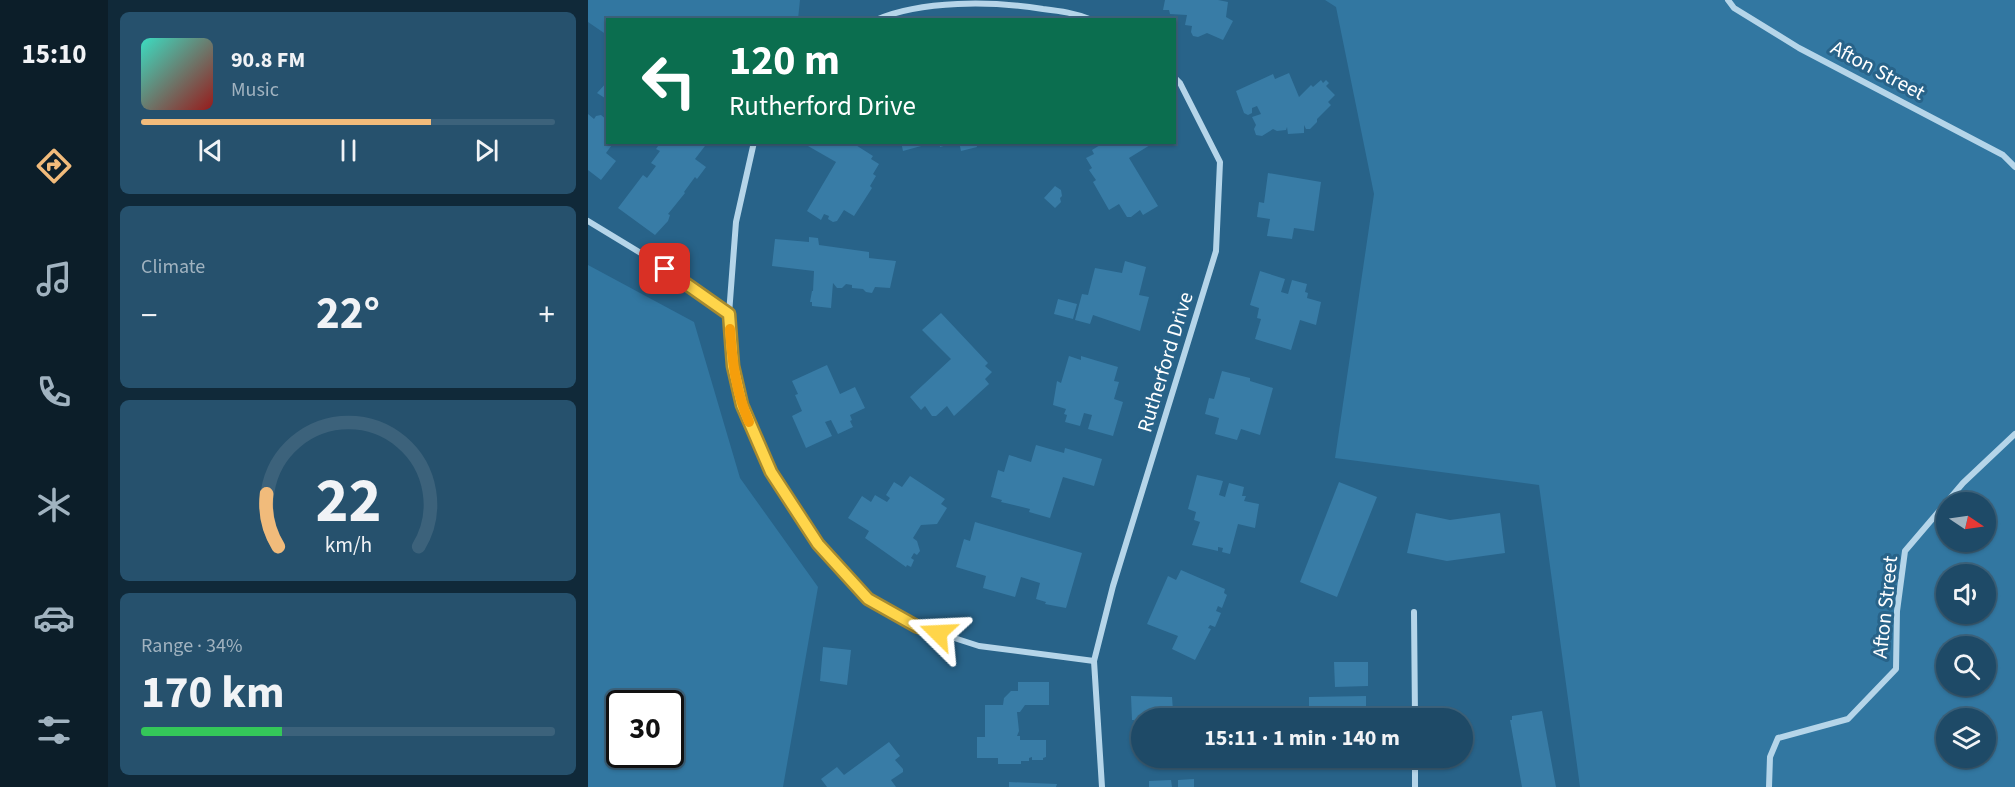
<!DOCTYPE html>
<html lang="en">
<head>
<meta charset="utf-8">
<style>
	:root { --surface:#1e4a67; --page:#26516d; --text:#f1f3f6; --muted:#a1b3c0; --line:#3c627b; --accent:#f1bb7b }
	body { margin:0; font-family:"Source Sans 3",sans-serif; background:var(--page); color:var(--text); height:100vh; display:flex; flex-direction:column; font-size:22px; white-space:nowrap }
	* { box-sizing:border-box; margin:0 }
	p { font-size:20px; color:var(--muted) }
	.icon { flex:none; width:33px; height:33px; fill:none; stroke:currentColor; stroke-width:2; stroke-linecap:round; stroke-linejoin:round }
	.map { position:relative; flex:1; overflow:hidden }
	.details { display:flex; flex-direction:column; gap:12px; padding:12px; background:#102939; width:480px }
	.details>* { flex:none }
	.banner { position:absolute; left:18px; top:18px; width:570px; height:126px; border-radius:0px; box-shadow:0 2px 4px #0004,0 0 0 2px var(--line); background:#0b6e4f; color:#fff; overflow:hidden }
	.needle { width:39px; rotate:103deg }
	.buttons { position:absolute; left:1348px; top:492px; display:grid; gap:12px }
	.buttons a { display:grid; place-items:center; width:60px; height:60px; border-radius:50%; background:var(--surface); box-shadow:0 2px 4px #0004,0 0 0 2px var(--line); font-size:30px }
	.speed { position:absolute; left:18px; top:690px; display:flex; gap:12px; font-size:30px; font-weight:700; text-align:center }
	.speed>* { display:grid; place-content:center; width:78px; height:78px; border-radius:50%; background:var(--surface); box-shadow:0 2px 4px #0004,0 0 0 2px var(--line); line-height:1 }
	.speed .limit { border:3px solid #111; border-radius:9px; background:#fff; color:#111 }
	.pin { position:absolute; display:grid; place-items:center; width:51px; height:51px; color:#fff; margin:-26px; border-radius:12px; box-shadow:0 3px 9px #0006 }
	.me { position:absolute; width:66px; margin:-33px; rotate:291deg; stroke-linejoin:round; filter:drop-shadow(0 0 4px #0008) }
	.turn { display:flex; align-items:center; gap:21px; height:126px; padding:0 24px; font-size:27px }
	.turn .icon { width:78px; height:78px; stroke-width:2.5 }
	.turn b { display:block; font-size:42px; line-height:51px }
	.big { font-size:45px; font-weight:700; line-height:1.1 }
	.details .card { flex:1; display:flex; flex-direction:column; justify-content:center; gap:9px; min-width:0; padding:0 21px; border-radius:9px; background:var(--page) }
	.details .dial { align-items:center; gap:0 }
	.dial svg { height:156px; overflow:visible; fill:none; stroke:var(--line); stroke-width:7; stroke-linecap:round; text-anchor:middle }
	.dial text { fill:var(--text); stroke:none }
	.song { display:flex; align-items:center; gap:18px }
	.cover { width:72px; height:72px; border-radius:9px; background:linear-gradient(135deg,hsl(170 70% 55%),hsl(0 70% 35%)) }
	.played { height:6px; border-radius:3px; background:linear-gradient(90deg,var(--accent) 70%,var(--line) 70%) }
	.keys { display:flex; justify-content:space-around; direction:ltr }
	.heat { display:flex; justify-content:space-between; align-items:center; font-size:33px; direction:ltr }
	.charge { height:9px; border-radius:4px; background:linear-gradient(90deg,#34c759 34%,var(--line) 0) }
	.trip { position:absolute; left:543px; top:708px; width:342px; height:60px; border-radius:30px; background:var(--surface); box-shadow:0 2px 4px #0004,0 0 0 2px var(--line); font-weight:700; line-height:60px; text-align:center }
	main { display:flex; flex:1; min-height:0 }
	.dock { display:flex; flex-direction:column; width:108px; justify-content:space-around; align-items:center; background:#0c1e29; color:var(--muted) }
	.dock .icon { width:42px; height:42px }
	.dock .active { color:var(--accent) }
	.dock b { font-size:27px; color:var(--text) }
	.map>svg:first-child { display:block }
</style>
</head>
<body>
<main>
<nav class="dock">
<b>15:10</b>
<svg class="icon active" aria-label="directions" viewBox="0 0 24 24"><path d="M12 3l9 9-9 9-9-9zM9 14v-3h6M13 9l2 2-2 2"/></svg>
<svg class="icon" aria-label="music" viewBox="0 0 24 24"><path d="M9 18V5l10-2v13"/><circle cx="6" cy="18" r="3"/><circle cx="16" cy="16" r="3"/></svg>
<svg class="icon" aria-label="phone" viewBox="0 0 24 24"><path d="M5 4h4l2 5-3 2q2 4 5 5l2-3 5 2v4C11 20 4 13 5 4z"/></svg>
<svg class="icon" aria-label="climate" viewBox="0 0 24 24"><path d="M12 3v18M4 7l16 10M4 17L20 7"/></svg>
<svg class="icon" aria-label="car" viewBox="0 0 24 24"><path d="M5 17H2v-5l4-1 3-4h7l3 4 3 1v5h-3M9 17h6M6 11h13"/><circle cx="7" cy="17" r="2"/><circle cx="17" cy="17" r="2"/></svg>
<svg class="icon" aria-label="filters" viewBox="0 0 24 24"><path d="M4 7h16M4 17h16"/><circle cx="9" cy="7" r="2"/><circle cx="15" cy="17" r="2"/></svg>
</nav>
<section class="details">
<div class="card">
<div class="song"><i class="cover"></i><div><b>90.8 FM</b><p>Music</p></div></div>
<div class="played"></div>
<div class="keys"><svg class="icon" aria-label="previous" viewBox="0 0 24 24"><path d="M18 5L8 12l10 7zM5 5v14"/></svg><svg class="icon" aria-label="pause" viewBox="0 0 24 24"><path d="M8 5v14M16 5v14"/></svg><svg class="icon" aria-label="next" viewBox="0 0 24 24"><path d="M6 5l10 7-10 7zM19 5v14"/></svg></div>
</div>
<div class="card"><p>Climate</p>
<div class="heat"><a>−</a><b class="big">22°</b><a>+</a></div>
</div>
<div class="card dial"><svg viewBox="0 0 100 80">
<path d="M14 69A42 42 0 1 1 86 69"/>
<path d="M14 69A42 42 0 0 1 8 42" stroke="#f1bb7b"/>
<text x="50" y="56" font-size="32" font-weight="700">22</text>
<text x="50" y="72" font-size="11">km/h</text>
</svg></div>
<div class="card"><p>Range · 34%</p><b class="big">170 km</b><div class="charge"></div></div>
</section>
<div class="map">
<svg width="1427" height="787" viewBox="0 0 1427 787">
	<rect width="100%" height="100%" fill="#286389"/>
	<!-- green -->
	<g fill="#3277a1" fill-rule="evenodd">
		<path d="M0 0H212L210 19 20 20 19 35 0 22Z"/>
		<path d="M737 0H1427V787H992L951 485 747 458 786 194 748 7ZM1359 502H1398V542H1359ZM1359 574H1398V614H1359ZM1359 646H1398V686H1359ZM1359 718H1398V758H1359Z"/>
		<path d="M0 265 106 322 152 478 230 587 195 787H0ZM32 704H82V754H32Z"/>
	</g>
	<!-- building -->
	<g fill="#387ca6">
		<path d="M577 0H630L640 2 638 17 645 21 635 40 619 33 610 37 605 36 603 32 604 26 597 25 599 15 582 14 581 10H575Z"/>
		<path d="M701 73 711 97 723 85 725 87 733 80 735 83 738 80 741 83 738 86 747 95 740 102 743 105 729 119V122L722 129H718L716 125V133L700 134 699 127 698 130 689 131 685 129 674 136 668 135 666 129 668 125 664 117 673 114 669 106 664 108V113L660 115 656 113 648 91 685 74 687 79Z"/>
		<path d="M20 81V100L9 93Z"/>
		<path d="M0 114 6 119 8 116 13 115 19 120 17 127 20 129V142H26L18 153 28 161 13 180 0 170Z"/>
		<path d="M73 142H120L107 159 118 167 109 179 107 177 96 192 97 193 80 214 82 215 80 221 67 235 30 208 55 175 59 178 68 166 63 163 72 151 68 149Z"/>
		<path d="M213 142H263L285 156 283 159 291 164 285 174 288 176 282 186 284 188 266 216 256 210 249 221 245 222 240 219 241 216 236 214 233 220 219 211 248 162Z"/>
		<path d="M313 142H344V143L315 151Z"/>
		<path d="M351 142H362L363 144 352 147Z"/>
		<path d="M371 142H388L389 147 373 151Z"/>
		<path d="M517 142H567L541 158 570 206 555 215 552 210 543 217H539L531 204 521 210 505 182 508 180 501 170 504 168 498 158 506 154 504 150Z"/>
		<path d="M680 173 733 182 726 231 706 228 704 239 679 236 682 219 669 217 671 202 676 203Z"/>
		<path d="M467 186 473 190 474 196 472 198 473 202 467 208 456 198Z"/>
		<path d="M221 237 230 238 231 245 281 252V258L308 261 302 288 287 287 284 293 278 292 275 289 264 288V285L258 284 254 288H249L245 283 243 308 224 306V302H222L224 291H225L226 271 184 266 187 239 221 242Z"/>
		<path d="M537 261 558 267 551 295 561 297 552 331 505 315 502 324 487 320 494 294 500 295 507 268 534 273Z"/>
		<path d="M672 271 697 279 693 292 700 294 704 280 719 284 717 292 720 293 719 298 733 302 728 325 712 320 703 350 667 339 673 319 669 318 671 308 662 305Z"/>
		<path d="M470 299 489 304 485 319 466 314Z"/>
		<path d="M353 313 400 363 397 366 404 372 397 379 401 384 366 416 359 406 348 416H344L337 406 333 410 322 397 363 359 334 330Z"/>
		<path d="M481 356 493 360V356L530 367 526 381 531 382 526 399 535 402 525 436 500 429 504 415 496 413 492 426 477 422 479 415 476 414 478 409 465 405 469 381 473 383Z"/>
		<path d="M239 365 252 394 267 387 277 408 262 415 264 420 262 421 265 427 250 434 243 420 237 422 244 436 218 448 204 416 214 411 207 395 210 394 204 381Z"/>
		<path d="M634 371 662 378V381L685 388 672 435 653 429 649 440 627 434 631 418 617 414 621 398 626 399Z"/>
		<path d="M448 445 476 453 477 448 514 459 506 486 475 477 462 518 441 512 442 509 413 502 414 500 403 497 410 470 416 472 421 455 443 462Z"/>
		<path d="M609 475 635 481 631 495 637 497 641 483 656 487 654 496H658L656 501 671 504 667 528 650 524 642 554 634 552 635 548 630 547V551L604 545 612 522 606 520 608 512 600 509Z"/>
		<path d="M322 476 357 499 353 504 359 508 349 524 333 525 325 538 329 541 332 551 329 555 326 553 323 558 326 560 323 567 319 565 318 567 277 538 281 531 260 518 274 496 283 502 287 495 299 502 302 498 298 495 306 482 314 487Z"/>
		<path d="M751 482 789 497 749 597 712 582Z"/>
		<path d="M828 513 862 520 912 513 917 553 859 561 819 553Z"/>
		<path d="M387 522 494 553 478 608 457 604 458 602 448 599 452 583 433 577 427 597 395 588 398 576 368 567 376 539 382 541Z"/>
		<path d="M593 570 637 589 636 593 639 595 634 608 630 606 628 611 633 613 627 627 622 625 620 628 623 629 607 660 584 649 590 636 559 624 580 576 588 580Z"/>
		<path d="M235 647 263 650 259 685 232 681Z"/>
		<path d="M746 662H780V686L747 687Z"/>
		<path d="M430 682H461V705H437L432 712H429L431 731 429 736H432V740H458V757L455 758V760H444V757L441 758V761H433V764H410V758H389V737H397V705H415L416 698 423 691H430Z"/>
		<path d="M543 696 584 697 585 711H606V713H610V718H554V756H549L548 731H546V720H544Z"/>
		<path d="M778 696V718H721V697Z"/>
		<path d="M954 711 968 787H934L922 720H924V716Z"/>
		<path d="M301 742 312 756 307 760 315 769V772L303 780 308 787H239L233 779 249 767 256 775Z"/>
		<path d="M606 779V787H590V780Z"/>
		<path d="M583 780 584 787H561V781Z"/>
		<path d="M421 782 469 784 468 787H421Z"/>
	</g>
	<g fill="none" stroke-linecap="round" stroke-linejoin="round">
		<!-- minor -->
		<g stroke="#b5d5e9" stroke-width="6">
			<path d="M1140 0 1146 8 1211 48 1415 155 1427 167"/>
			<path d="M288 20C333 0 405 1 455 9 472 11 488 13 504 20"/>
			<path d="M166 142 148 222 141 314 145 366 154 405 183 472 230 544 280 599 329 626 391 646 506 661"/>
			<path d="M0 221 61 258 141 314"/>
			<path d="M826 612 827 718"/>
			<path d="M827 758V787"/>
			<path d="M514 787 506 661 525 586 628 251 632 162 592 83 586 77"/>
			<path d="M1181 787 1182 757 1190 738 1260 719 1308 669 1309 611 1317 551 1375 483 1427 434"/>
		</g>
	</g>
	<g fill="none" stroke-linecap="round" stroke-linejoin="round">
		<defs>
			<path id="route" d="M77 269 141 314 145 366 154 405 183 472 230 544 280 599 328 626 350 633"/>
		</defs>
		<!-- route casing -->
		<use href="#route" stroke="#a68a30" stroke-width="15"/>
		<!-- route -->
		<use href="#route" stroke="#ffd54a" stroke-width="10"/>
		<!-- slow -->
		<path stroke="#f59e0b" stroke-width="10" d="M142 329C144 361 148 392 161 422"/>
	</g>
	<g text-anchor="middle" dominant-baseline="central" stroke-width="6" stroke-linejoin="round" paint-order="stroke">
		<!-- street labels -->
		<g font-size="21" fill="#fff" stroke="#286389">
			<text transform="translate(1290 70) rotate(28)">Afton Street</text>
			<text transform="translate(577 362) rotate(-73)">Rutherford Drive</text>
			<text transform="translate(1297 607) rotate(-84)">Afton Street</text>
		</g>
	</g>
</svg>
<div class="buttons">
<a><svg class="needle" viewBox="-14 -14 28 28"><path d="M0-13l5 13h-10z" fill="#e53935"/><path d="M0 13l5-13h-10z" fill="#a1b3c0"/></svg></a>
<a><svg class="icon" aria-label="sound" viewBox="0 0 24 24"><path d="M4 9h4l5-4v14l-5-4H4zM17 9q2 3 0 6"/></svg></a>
<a><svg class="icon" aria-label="search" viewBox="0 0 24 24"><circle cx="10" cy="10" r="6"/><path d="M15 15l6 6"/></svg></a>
<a><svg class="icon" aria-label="layers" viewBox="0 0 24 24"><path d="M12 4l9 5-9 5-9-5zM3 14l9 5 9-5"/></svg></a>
</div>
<div class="speed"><div class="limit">30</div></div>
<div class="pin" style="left:77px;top:269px;background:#d93025"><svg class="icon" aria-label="arrive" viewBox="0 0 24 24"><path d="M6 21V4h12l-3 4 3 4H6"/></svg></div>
<svg class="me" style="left:350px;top:633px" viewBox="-20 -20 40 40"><path d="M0-17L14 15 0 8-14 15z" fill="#ffd54a" stroke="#fff" stroke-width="4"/></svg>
<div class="trip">15:11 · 1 min · 140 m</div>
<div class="banner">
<div class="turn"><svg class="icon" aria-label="left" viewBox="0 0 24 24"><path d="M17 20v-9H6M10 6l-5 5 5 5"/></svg><div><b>120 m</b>Rutherford Drive</div></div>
</div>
</div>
</main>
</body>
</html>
